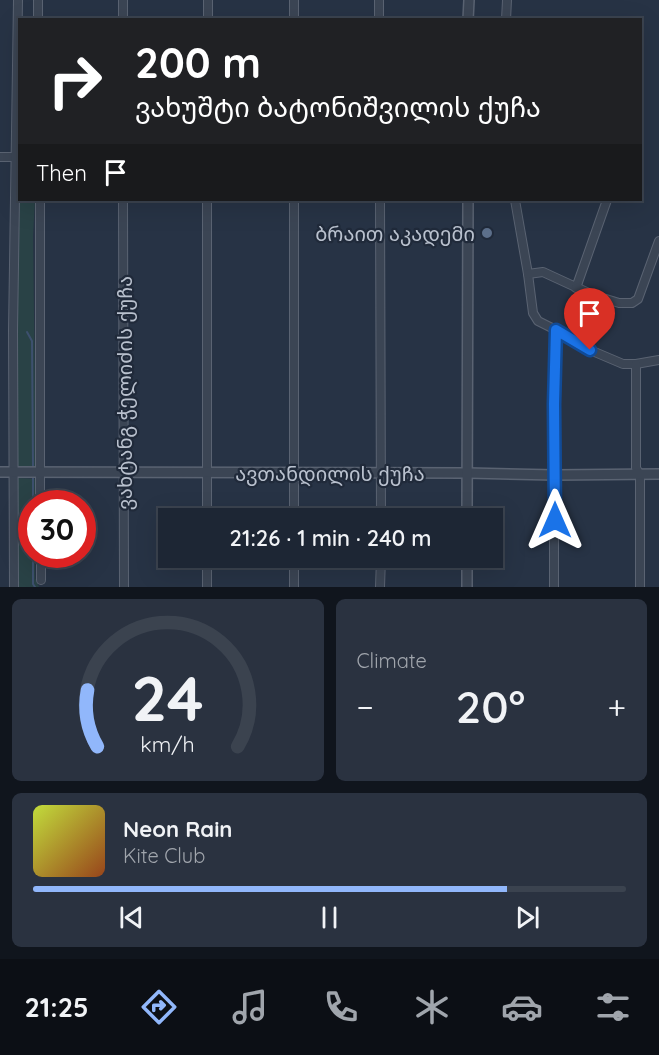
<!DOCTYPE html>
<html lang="en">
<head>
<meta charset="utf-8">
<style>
	:root { --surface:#1d2634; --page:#2a3240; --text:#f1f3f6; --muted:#a0a5ac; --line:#3b434f; --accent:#91b7fb }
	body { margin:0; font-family:Quicksand,"Noto Sans Georgian",sans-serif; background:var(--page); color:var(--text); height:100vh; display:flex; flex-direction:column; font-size:22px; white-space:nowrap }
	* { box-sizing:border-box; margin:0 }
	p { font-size:20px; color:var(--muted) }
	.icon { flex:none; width:33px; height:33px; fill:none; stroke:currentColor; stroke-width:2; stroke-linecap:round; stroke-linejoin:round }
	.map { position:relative; height:587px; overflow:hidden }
	.sheet { display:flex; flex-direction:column; gap:12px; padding:12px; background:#10151d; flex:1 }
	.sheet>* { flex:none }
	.guide { position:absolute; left:18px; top:18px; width:624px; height:183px; border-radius:0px; box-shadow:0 6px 24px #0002,0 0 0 2px var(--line); background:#202124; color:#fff; overflow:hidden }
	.speed { position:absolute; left:18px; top:490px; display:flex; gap:12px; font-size:30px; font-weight:700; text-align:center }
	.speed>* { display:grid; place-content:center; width:78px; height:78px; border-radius:50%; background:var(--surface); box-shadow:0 6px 24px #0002,0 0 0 2px var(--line); line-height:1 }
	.speed .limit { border:9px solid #d22; background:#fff; color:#111 }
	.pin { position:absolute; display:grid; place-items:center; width:51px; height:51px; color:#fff; margin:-62px -26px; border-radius:50% 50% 50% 0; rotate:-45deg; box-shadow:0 0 6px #0007 }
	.pin .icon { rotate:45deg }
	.me { position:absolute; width:66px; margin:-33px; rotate:0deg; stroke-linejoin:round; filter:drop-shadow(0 0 4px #0008) }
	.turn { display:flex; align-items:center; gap:21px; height:126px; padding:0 18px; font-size:27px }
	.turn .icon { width:78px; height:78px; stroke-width:2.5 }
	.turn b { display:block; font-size:42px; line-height:51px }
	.then { display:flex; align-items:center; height:57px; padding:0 18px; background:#0003; gap:12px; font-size:22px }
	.big { font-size:45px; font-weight:600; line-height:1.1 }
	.sheet .widget { flex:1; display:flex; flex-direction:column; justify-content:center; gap:9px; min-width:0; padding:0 21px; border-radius:9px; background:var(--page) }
	.sheet .dial { align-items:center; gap:0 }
	.dial svg { height:156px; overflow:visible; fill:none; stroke:var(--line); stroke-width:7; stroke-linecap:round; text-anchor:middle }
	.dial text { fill:var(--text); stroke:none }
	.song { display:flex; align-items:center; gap:18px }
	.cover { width:72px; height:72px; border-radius:9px; background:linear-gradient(135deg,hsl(70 70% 55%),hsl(20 70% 35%)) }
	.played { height:6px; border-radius:3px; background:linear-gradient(90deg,var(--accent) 80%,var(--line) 80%) }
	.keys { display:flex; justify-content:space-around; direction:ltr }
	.heat { display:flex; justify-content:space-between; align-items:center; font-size:33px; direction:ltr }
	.sheet .tiles { flex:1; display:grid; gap:12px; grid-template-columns:1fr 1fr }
	.widget:last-child { grid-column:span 2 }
	.trip { position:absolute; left:158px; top:508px; width:345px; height:60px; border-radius:0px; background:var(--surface); box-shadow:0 6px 24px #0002,0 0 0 2px var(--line); font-weight:600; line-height:60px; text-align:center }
	.tabs { display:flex; height:96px; justify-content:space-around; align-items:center; background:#0c0f15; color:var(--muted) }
	.tabs .icon { width:42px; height:42px }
	.tabs .on { color:var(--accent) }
	.tabs b { font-size:27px; color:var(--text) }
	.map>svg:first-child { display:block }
</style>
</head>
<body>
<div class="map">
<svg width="659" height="587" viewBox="0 0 659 587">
	<rect width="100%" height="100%" fill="#273345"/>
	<!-- green -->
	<g fill="#294246">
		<path d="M19 167 20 200H35L33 236 36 468 18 467V178Z"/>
		<path d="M18 478 36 479V504H32V555H35V578L39 587H18Z"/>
	</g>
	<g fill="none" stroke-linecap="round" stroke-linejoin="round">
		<!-- stream -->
		<g stroke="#3d506e" stroke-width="2">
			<path d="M27 332 32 341 33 466"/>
			<path d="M33 478V504"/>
			<path d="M33 555V584L35 587"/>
		</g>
		<defs>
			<g id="minor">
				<path d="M38 0V20"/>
				<path d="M123 0V20"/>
				<path d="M379 0V20"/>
				<path d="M208 20V0"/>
				<path d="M294 20V0"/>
				<path d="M506 20 507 0"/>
				<path d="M0 157H19"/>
				<path d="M123 200 124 587"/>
				<path d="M294 200V519"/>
				<path d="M380 200 381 519"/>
				<path d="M515 200 528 274 533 313 538 321 556 330 554 404V587"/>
				<path d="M528 274 543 272 593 295 619 303H632L638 299 659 241"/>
				<path d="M576 288 607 200"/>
				<path d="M556 330 590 350 623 364H636L659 360"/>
				<path d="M636 364V468L640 475V587"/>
				<path d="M40 504V200"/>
				<path d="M207 519V200"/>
				<path d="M41 555V580"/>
				<path d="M294 558V587"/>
				<path d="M14 587 13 331 18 0"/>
				<path d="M207 587V558"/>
				<path d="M380 587 381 558"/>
			</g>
			<g id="tertiary">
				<path d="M468 20 469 0"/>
				<path d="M0 472 468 473 555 475 659 474"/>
				<path d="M467 519 468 200"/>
				<path d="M467 587V558"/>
			</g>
		</defs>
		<!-- minor casing -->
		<use href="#minor" stroke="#5a6372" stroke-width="10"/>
		<!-- tertiary casing -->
		<use href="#tertiary" stroke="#5a6372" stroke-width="12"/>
		<!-- minor -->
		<use href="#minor" stroke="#3b4554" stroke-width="8"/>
		<!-- tertiary -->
		<use href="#tertiary" stroke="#3b4554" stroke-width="9"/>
	</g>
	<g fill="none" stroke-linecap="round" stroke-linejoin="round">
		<defs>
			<path id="route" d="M555 520 554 404 556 330 590 350"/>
		</defs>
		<!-- route casing -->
		<use href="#route" stroke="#114b97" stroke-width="15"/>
		<!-- route -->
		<use href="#route" stroke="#1a73e8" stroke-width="10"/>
	</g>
	<!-- markers -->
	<circle fill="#5c6f8a" stroke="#202a3a" stroke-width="2" cx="487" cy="233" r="6"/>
	<g text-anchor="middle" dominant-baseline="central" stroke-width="4.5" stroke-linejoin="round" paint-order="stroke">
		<!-- poi labels -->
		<g font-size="20" fill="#b9c1ce" stroke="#202a3a" text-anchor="end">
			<text x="475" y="233">ბრაით აკადემი</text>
		</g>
		<!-- street labels -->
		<g font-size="20" fill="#b9c1ce" stroke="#202a3a">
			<text transform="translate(124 393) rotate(-90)">ვახტანგ ჭელიძის ქუჩა</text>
			<text x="330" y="473">ავთანდილის ქუჩა</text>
		</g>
	</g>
</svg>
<div class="speed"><div class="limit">30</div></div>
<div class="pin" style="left:590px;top:350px;background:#d93025"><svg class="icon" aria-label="arrive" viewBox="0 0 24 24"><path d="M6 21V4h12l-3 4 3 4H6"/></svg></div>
<svg class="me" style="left:555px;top:520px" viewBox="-20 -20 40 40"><path d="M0-17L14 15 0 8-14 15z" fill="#1a73e8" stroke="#fff" stroke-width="4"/></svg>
<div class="trip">21:26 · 1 min · 240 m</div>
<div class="guide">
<div class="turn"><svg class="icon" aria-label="right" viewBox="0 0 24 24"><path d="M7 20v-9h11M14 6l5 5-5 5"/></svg><div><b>200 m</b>ვახუშტი ბატონიშვილის ქუჩა</div></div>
<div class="then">Then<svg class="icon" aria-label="arrive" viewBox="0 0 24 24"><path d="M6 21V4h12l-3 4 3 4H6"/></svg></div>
</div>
</div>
<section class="sheet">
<div class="tiles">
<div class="widget dial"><svg viewBox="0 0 100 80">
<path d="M14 69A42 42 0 1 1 86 69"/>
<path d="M14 69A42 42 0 0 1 9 40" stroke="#91b7fb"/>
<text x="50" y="56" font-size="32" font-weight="700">24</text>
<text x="50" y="72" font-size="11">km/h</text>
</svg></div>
<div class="widget"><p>Climate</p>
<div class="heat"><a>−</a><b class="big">20°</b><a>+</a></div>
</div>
<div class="widget">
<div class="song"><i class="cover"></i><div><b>Neon Rain</b><p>Kite Club</p></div></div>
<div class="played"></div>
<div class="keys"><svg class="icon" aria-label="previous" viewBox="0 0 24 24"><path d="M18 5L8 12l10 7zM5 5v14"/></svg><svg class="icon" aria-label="pause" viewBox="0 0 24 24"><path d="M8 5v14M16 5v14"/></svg><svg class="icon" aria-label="next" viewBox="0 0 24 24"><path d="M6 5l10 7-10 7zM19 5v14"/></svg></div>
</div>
</div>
</section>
<nav class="tabs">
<b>21:25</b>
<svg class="icon on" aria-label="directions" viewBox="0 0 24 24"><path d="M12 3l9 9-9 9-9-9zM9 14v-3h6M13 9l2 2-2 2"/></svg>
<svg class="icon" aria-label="music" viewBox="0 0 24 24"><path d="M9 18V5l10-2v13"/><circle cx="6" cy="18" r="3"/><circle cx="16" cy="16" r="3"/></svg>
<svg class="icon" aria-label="phone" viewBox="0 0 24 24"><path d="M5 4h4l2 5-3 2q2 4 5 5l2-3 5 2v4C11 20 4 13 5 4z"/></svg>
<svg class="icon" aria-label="climate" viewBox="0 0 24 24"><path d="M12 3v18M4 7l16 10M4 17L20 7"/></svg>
<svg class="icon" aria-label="car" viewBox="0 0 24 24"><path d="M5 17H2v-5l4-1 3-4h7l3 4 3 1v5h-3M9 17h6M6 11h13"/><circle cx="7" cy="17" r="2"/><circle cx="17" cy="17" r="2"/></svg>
<svg class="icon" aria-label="filters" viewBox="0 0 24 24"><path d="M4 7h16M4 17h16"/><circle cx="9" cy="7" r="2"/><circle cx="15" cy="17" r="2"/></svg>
</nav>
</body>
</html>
